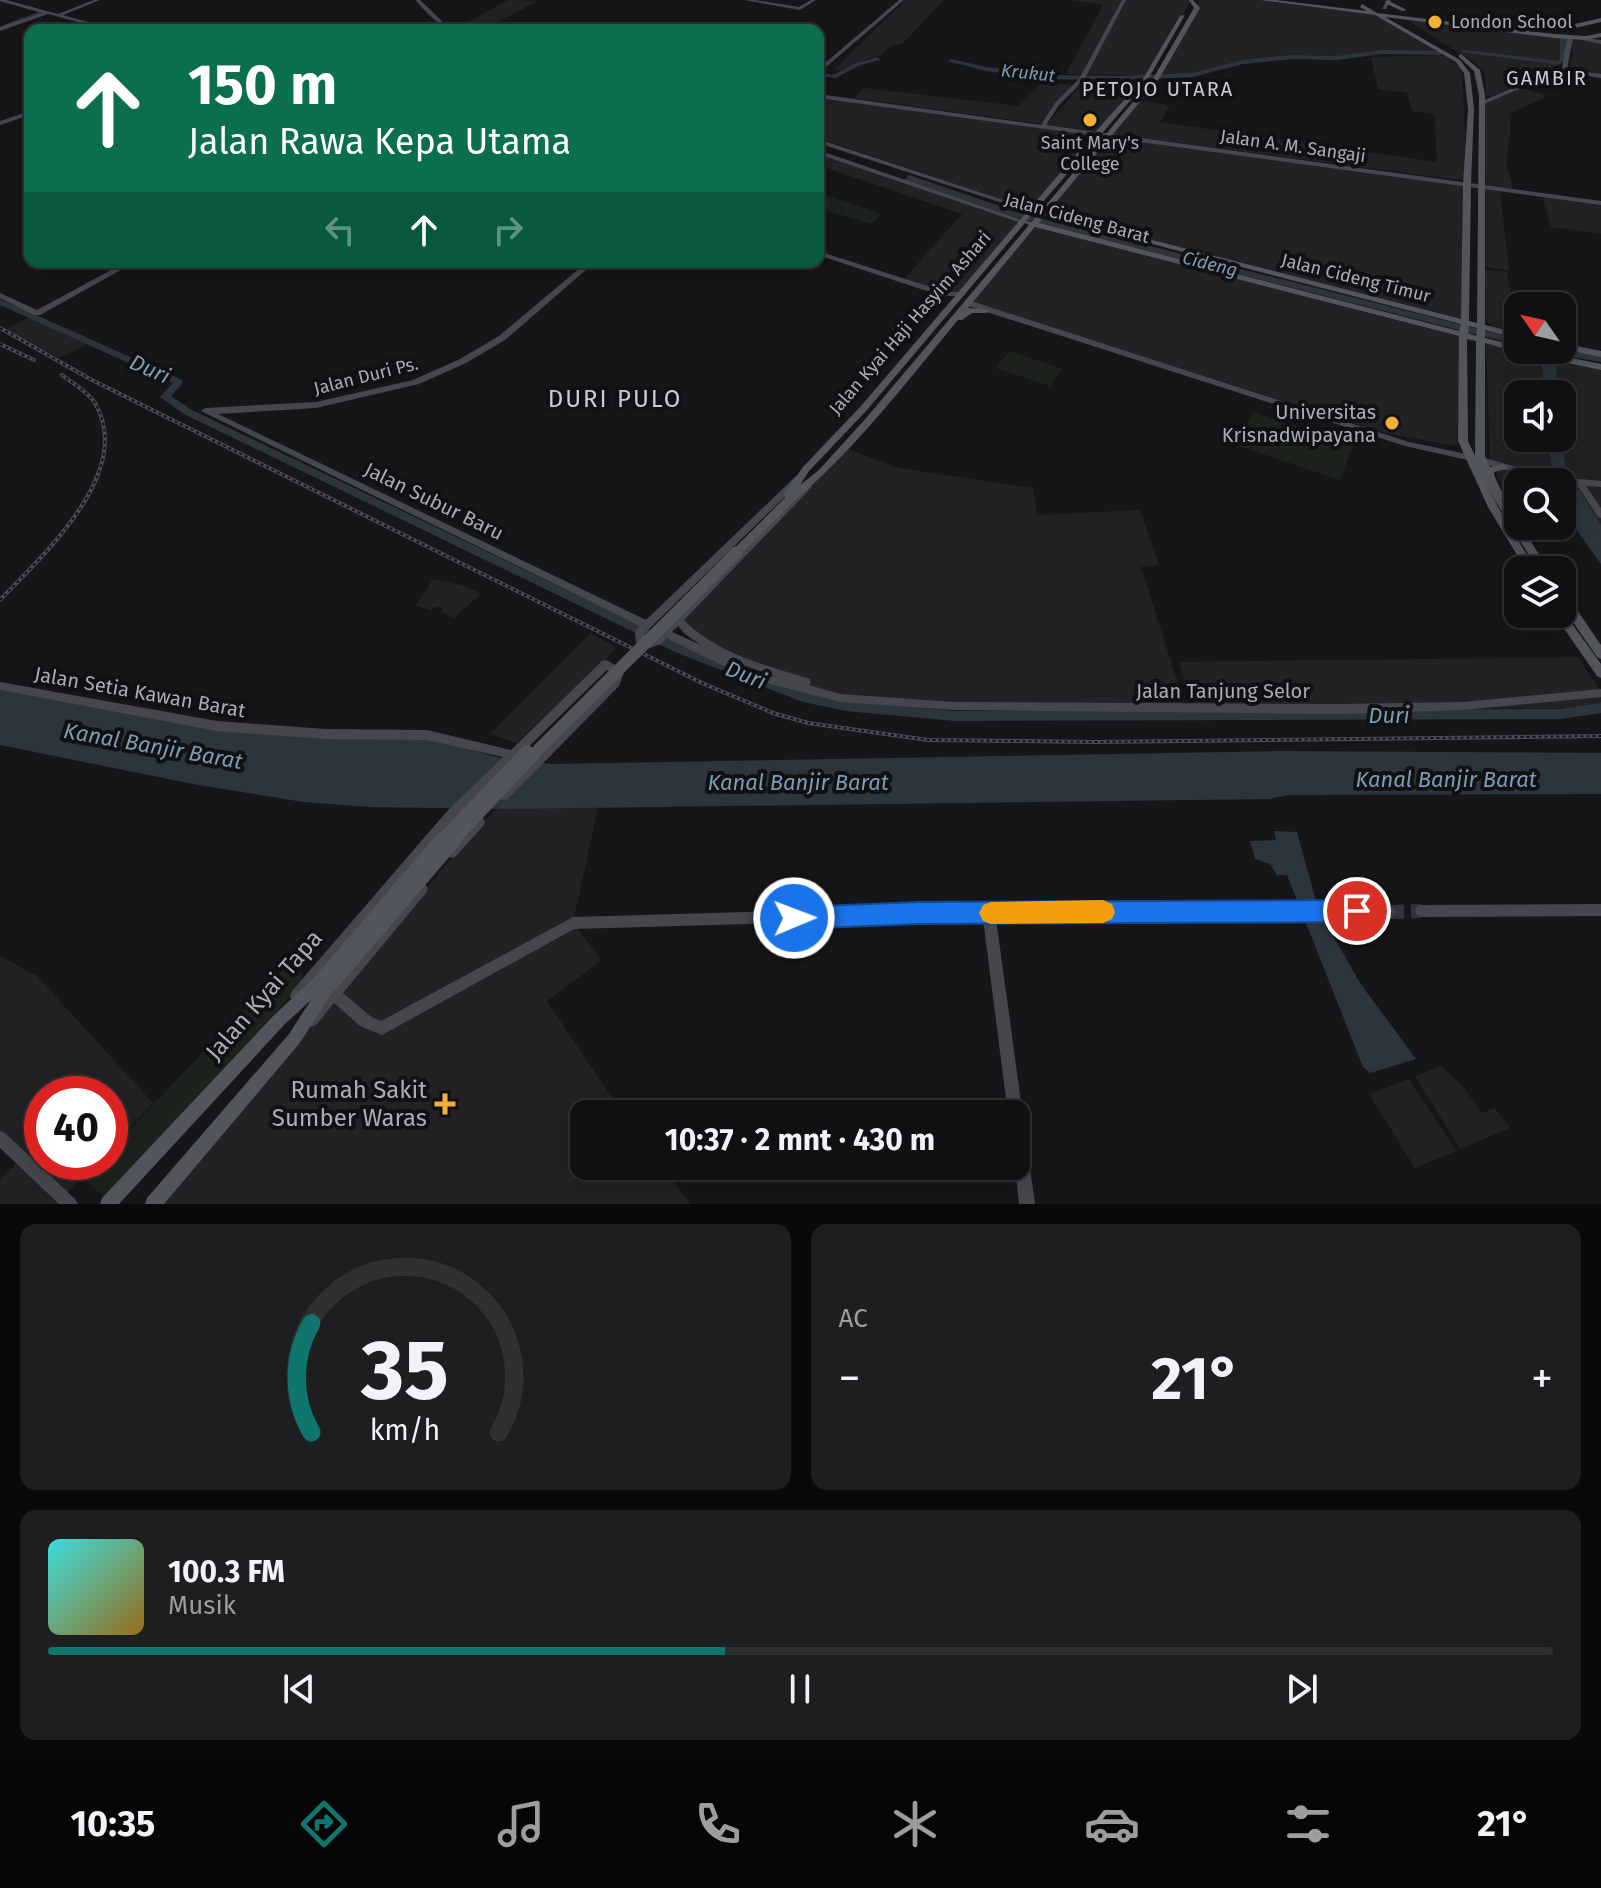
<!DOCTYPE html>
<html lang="id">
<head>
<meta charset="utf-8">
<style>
	:root { --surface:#101012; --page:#1e1e20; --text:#f1f3f6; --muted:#9c9d9f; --line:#303032; --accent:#0f766e }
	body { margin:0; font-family:"Fira Sans",sans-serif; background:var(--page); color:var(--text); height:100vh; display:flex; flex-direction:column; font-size:30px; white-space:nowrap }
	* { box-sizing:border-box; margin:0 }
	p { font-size:26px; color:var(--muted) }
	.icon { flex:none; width:44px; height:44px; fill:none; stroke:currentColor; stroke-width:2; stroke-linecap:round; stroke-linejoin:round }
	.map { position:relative; height:1204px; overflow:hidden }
	.details { display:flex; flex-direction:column; gap:20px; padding:20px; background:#09090a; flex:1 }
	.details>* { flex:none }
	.top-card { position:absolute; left:24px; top:24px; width:800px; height:244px; border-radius:16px; box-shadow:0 4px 20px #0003,0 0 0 2px var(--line); background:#0b6e4f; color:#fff; overflow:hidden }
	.needle { width:52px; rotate:304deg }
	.controls { position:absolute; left:1504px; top:292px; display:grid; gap:16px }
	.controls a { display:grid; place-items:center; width:72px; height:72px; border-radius:16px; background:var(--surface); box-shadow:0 4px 20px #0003,0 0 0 2px var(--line); font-size:40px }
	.speed { position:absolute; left:24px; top:1076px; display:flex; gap:16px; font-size:40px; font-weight:700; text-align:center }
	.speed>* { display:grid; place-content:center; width:104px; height:104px; border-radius:50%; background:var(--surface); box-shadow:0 4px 20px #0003,0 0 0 2px var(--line); line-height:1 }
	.speed .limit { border:12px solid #d22; background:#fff; color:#111 }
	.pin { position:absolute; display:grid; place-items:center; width:68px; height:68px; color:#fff; margin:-34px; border:4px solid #fff; border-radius:50%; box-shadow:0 2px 8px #0007 }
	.me { position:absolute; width:88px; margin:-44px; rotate:89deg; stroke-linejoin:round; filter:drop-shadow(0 0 6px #0008) }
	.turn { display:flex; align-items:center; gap:28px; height:168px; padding:0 32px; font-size:36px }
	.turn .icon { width:104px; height:104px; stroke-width:2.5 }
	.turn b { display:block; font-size:56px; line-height:68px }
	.lanes { display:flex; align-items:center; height:76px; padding:0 32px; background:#0003; justify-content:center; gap:40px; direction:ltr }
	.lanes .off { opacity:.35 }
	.big { font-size:60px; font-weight:700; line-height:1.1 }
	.details .widget { flex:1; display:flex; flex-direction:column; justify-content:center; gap:12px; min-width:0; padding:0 28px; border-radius:16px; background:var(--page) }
	.details .dial { align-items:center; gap:0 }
	.dial svg { height:208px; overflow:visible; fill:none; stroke:var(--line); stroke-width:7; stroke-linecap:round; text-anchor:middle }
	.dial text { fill:var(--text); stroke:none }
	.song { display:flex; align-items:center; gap:24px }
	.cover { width:96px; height:96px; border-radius:12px; background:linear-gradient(135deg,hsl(180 70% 55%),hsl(40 70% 35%)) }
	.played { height:8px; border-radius:4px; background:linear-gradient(90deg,var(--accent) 45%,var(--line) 45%) }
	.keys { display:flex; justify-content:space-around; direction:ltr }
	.heat { display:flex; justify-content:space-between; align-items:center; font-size:44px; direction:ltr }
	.details .tiles { flex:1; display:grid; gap:20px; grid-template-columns:1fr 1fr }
	.widget:last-child { grid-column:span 2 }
	.trip { position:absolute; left:570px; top:1100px; width:460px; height:80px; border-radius:16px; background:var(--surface); box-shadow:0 4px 20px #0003,0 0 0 2px var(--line); font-weight:700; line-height:80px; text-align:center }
	.dock { display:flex; height:128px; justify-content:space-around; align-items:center; background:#060607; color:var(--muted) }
	.dock .icon { width:56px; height:56px }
	.dock .current { color:var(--accent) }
	.dock b { font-size:36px; color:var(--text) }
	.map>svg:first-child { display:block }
</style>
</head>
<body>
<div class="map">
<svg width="1601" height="1204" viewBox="0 0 1601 1204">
	<rect width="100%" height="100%" fill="#161618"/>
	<!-- built -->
	<g fill="#222225" fill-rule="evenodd">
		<path d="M508 0 537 1 488 28 466 23Z"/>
		<path d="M906 0H944L903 43 890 46 882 54 862 61 847 72 834 69Z"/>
		<path d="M1071 0H1191L1149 76 1066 74 1103 5Z"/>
		<path d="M1200 0H1259L1379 15 1438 52 1379 51 1338 57 1306 55 1240 62 1189 74 1160 75Z"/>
		<path d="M1400 16 1560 37 1561 63 1493 96H1486L1485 74 1477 64Z"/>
		<path d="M1571 39 1601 43V74L1569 66 1573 57Z"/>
		<path d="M1444 55 1462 68 1467 181 1112 134 1140 101 1170 105 1160 122 1437 162 1434 114 1412 111 1407 93 1378 89 1371 57Z"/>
		<path d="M1084 82H1142L1096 131 1046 125Z"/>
		<path d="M1042 83 1076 85 1043 124 853 98 865 88 1019 106Z"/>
		<path d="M1520 87 1547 96 1509 114 1511 129 1506 163 1513 188H1500L1509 271 1486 267 1485 103Z"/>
		<path d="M818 96 1097 133 1034 210 818 138Z"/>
		<path d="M1110 136 1466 184 1461 321 1047 213Z"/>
		<path d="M818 153 1020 223 956 297 904 279 962 214 818 165Z"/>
		<path d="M1542 195 1601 203V234L1551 227Z"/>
		<path d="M1036 227 1461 337 1457 446 1384 433 971 302Z"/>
		<path d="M1485 270 1507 272 1514 313 1518 314V333L1492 326 1486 321Z"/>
		<path d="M29 317 87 344 60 358 5 330Z"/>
		<path d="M1486 343 1601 369V564L1562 509V482H1518V508L1512 509 1490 460ZM1518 394H1562V438H1518Z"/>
		<path d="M846 448 899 468 1033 488 1037 515 1140 510 1159 565 1141 567 1185 706 899 702 845 697 760 668 718 648 678 620Z"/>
		<path d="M433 579 468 587 481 594 454 618 441 611 443 608 436 606 432 610 415 606Z"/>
		<path d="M591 633 617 648 517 743 490 734Z"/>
		<path d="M1578 657 1601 692V708L1195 710 1179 662Z"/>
		<path d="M498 808H598L573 923 602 960 547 1001 623 1114H584V1166H661L691 1204H158L263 1076 330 1005 474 831Z"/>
		<path d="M0 956 37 976 153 1103 110 1147V1094H42V1162H96L57 1204H0V1180L22 1158 0 1138Z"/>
		<path d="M1441 1066 1464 1088 1482 1113 1495 1108 1510 1128 1460 1149 1415 1076Z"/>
		<path d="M1409 1079 1456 1151 1415 1168 1369 1094Z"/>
	</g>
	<!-- green -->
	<g fill="#1c231d">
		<path d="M823 194 881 214 871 224 818 208V199Z"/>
		<path d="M1010 351 1062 369 1050 386 995 368Z"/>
		<path d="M1253 412 1353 445 1340 480 1237 445Z"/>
		<path d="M296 962 305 981 104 1196 87 1183 85 1175 97 1162H110V1149L287 966Z"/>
	</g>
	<!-- water -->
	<g fill="#2c353c">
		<path d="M909 175 1023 214 1518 339V345L1018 218 904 180Z"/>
		<path d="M1562 349 1601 356V362L1555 354 1558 394H1544L1541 351 1537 350Z"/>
		<path d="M1547 438H1562L1566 469 1601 525V564L1566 515 1562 505V482H1554Z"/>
		<path d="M0 690 216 730 430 738 501 758 551 764 1280 751 1601 753V794L1288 795 1269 799 506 809 368 807 304 802 198 785 0 745Z"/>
		<path d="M1274 831 1297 832 1316 901 1326 923 1360 983 1416 1059 1370 1073 1363 1067 1287 875H1277L1270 864 1255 859 1250 841 1276 840Z"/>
	</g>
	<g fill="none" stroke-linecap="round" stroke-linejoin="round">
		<!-- stream -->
		<path stroke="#2c353c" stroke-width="2" d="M6 25 39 13"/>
		<!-- river -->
		<g fill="#2c353c" fill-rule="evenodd">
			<path d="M1563 36 1566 38V59L1559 65 1461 52 1464 50 1557 61 1560 59V38Z"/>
			<path d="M1382 50 1440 51 1443 53 1440 55 1382 54 1337 60 1292 59 1243 64 1192 77 1125 80 1045 79 986 71 948 61 951 59 986 67 1045 75 1125 76 1192 73 1243 60 1292 55 1337 56Z"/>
			<path d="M877 57 880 59 879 60 858 66 836 78 818 76V72L833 75 854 64Z"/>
			<path d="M0 299 182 380V384L171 396 192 410 683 646 804 692 846 701 956 711 1561 709 1601 703V713L1561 719 956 721 846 711 803 702 675 652 184 414 160 397 173 383 0 305Z"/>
		</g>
		<!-- secondary-tunnel -->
		<path stroke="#333438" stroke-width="14" stroke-dasharray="14 7" stroke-linecap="butt" d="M1390 912 1421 911"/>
		<!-- secondary -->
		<g fill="#45474d" fill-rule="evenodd">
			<path d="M0 0H6L58 14 94 0H100L63 15 117 30H108L48 14 0 31V27L42 13 0 1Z"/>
			<path d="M415 0H420L444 23 462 30C441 30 428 14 415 0Z"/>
			<path d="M744 0H755L799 7 811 0H816L800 10Z"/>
			<path d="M899 0H904L818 74V69Z"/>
			<path d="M1122 0H1126L1084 80 1059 105 1046 125 1601 201V205L818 98V94L1041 125 1055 103 1079 79Z"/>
			<path d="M1387 0H1391L1386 9H1382Z"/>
			<path d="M1570 36 1601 40V44L1573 38 1567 69 1601 74V78L1561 71 1484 104H1480V102L1558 68H1562L1567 38Z"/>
			<path d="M30 111V115L0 125V121Z"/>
			<path d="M818 139 1034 210 1035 211 1030 212 818 143Z"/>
			<path d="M818 150 1025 221 1026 222 1021 223 818 154Z"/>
			<path d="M818 251 946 292H961L965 294 961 296H942L818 255Z"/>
			<path d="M126 262H135L40 315H34L0 298V293L37 310Z"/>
			<path d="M587 262H595L505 340 466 363 419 384 316 408 218 414 646 620 796 476H802L803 478 802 480 645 633V638L650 640 653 638 805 484H811L812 486 811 488 684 620C717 654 766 665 810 679L811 682 809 685 840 694 954 702 1340 704 1463 702 1601 689V697L1463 710 1340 714 954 710 840 702 751 679 666 638 661 644 650 648 636 643 635 632 640 626 201 411 205 408 316 402 413 380 460 359 499 336ZM678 626 685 634 701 645 672 632ZM743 665 779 678 757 672Z"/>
			<path d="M965 301H971L1409 442 1481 457 1549 476 1601 481V487L1586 486 1601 508V518L1598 517 1577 485 1562 482H1549L1481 463 1405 446 965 305Z"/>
			<path d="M606 660 623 669 624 672 619 686 508 799 504 800 500 799 498 795 500 791 611 681 613 674 607 670 456 818 302 1001 297 1003 292 1001 290 996 292 991 448 810 503 757 427 740 325 739 217 731 0 690V682L217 721 325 729 427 730 511 750 602 661Z"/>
			<path d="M479 817 483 818 485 822 483 826 456 856 452 858 448 856 446 852 448 848 475 818Z"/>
			<path d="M422 883 426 885 428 889 426 893 343 993 370 1016 381 1021 573 917 919 907 1390 906 1394 908 1396 912 1394 916 1390 918 996 919 1035 1204H1019L1015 1166H1016V1114H1008L983 919H919L574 929 382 1035 360 1026 334 1003 316 1025 311 1027 306 1025 304 1020 306 1015 418 885Z"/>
			<path d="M1601 904V916L1421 917 1417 915 1415 911 1417 907 1421 905Z"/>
			<path d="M0 1131 5 1133 75 1199 78 1204H59L0 1148Z"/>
		</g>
		<!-- primary -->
		<g fill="#53555c" fill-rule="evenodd">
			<path d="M1189 0H1193L1200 8 1159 79 1047 213 1461 319 1463 184 1468 109 1464 73 1456 62 1375 15 1260 0H1276L1367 11 1360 7 1362 4 1377 13 1554 34 1586 36 1601 33V37L1586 40 1554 38 1385 17 1460 60 1470 73 1474 109 1471 184 1469 321 1477 323 1479 95 1474 71 1459 57V55L1461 54 1480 70 1485 95V325L1518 333V339L1485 330V338L1518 346V350H1532L1601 364V370L1520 353 1485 343V456L1490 467 1503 464 1508 467 1506 469 1494 472V475L1506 501 1518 521V526H1521L1549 570H1538L1496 502 1485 480 1498 507 1536 570H1526L1488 507 1458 441 1459 336 1035 227 968 308 984 309 988 311 987 313H972L962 320H958C906 382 857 448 796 499 791 501 786 499 783 495L803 467 861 406 1096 131 1143 79 1180 16 1185 15 1147 81 1036 210 1041 211 1154 77 1194 8ZM1033 213 1038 215 1032 222 1026 221ZM1044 216 1461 324 1459 331 1039 223ZM1025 223 1029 225 867 417 819 470 800 485 809 471 867 410ZM1469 326 1477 328 1476 336 1468 333ZM1467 339 1476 341 1475 456 1484 475 1468 441Z"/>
			<path d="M1385 1H1389L1407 10 1402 11 1385 3Z"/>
			<path d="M1601 18V22L1575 28H1535L1532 26 1535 24H1575Z"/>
			<path d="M1562 343 1601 351V357L1562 349Z"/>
			<path d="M1562 593 1566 594 1601 645V659L1597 657 1562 606Z"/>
			<path d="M1562 610 1601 664V678L1597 676 1556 617 1554 614H1562Z"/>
			<path d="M322 973 327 975 329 978 335 980 337 985 299 1044 164 1204H145L147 1198 289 1034 311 1000 284 1025 119 1204H100L102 1198 274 1015 317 975Z"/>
		</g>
		<defs>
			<g id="rail">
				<path d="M0 328 92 380 702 683 773 713 808 723 928 740 1095 742 1601 736"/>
				<path d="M0 344 34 360"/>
				<path d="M0 600C44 554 135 472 95 403 88 392 72 383 62 375"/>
			</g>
		</defs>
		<!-- rail casing -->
		<use href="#rail" stroke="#4a4c52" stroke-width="4"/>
		<!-- rail -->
		<use href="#rail" stroke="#111113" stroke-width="2" stroke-dasharray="3" stroke-linecap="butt"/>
		<!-- primary-bridge-far2 -->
		<path stroke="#53555c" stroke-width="9" d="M735 554 792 497"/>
		<!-- primary-bridge-far1 -->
		<g stroke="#53555c" stroke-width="12">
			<path d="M440 842 527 751"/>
			<path d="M452 842 541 747 737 552"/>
		</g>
		<!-- primary-bridge -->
		<g stroke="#53555c" stroke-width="15">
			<path d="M322 980 442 840"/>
			<path d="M330 985 454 840"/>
		</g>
	</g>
	<!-- route -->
	<path fill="#1a73e8" stroke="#114b97" stroke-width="2" d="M1357 900 1366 904 1369 911 1366 919 1357 922 919 924 794 929 786 926 783 918 786 910 794 907 919 902Z"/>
	<!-- slow -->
	<path fill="#f59e0b" d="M1103 900 1112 904 1115 912 1112 919 1103 923 991 924 983 921 979 913 983 905 991 902Z"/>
	<!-- markers -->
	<g fill="#f2b134" stroke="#111113" stroke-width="3">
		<circle cx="1435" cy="22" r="8"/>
		<circle cx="1090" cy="120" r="8"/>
		<circle cx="1392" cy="423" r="8"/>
		<path d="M441 1092h8v8h8v8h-8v8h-8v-8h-8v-8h8z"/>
	</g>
	<g text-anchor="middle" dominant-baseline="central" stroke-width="8" stroke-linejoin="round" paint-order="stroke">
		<!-- far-poi labels -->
		<g font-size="18" fill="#a8adb8" stroke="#111113" text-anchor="start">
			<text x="1451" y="22">London School</text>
			<text x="1090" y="143" text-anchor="middle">Saint Mary's<tspan x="1090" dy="21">College</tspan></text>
		</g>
		<!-- far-water labels -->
		<g font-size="18" font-style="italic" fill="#7f9bb3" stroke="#111113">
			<text transform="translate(1028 73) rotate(6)">Krukut</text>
			<text transform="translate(1210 264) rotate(14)">Cideng</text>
		</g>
		<!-- far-street labels -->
		<g font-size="18" fill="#a8adb8" stroke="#111113">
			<text transform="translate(1293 146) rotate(8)">Jalan A. M. Sangaji</text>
			<text transform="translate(1077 218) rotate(15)">Jalan Cideng Barat</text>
			<text transform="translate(1356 278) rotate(14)">Jalan Cideng Timur</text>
			<text transform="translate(910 323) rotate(-49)">Jalan Kyai Haji Hasyim Ashari</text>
			<text transform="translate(366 376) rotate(-14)">Jalan Duri Ps.</text>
		</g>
		<!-- far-quarter labels -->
		<g font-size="20" letter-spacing="2" fill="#c9ccd4" stroke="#111113">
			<text x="1547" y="78">GAMBIR</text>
			<text x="1158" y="89">PETOJO UTARA</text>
		</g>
		<!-- poi labels -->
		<g font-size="20" fill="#a8adb8" stroke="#111113" text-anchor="end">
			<text x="1376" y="412">Universitas<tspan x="1376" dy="23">Krisnadwipayana</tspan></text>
		</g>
		<!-- street labels -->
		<g font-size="20" fill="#a8adb8" stroke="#111113">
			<text transform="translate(434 501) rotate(26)">Jalan Subur Baru</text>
			<text x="1223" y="691">Jalan Tanjung Selor</text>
			<text transform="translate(140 692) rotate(10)">Jalan Setia Kawan Barat</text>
		</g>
		<!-- water labels -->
		<g font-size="22" font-style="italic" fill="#7f9bb3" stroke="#111113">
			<text transform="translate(150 369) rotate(24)">Duri</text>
			<text transform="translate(746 675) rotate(21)">Duri</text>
			<text x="1389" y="715">Duri</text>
			<text transform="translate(153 746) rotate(10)">Kanal Banjir Barat</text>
			<text x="1446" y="779">Kanal Banjir Barat</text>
			<text x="798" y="782">Kanal Banjir Barat</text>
		</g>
		<!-- quarter labels -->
		<g font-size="24" letter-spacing="2" fill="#c9ccd4" stroke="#111113">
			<text x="615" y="399">DURI PULO</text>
		</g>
		<!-- near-street labels -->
		<g font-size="24" fill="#a8adb8" stroke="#111113">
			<text transform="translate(264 995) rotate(-49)">Jalan Kyai Tapa</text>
		</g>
		<!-- near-poi labels -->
		<g font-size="24" fill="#a8adb8" stroke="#111113" text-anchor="end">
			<text x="427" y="1090">Rumah Sakit<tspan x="427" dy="28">Sumber Waras</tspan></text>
		</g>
	</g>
</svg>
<div class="controls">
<a><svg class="needle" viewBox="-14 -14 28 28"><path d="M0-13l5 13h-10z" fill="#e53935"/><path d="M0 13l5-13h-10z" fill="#9c9d9f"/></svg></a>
<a><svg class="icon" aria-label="sound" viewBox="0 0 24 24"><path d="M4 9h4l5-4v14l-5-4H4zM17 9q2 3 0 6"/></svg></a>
<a><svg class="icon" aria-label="search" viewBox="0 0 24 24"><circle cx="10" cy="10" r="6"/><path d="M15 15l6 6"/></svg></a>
<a><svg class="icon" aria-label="layers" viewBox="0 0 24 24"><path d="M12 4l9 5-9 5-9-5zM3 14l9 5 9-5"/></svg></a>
</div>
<div class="speed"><div class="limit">40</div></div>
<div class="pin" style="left:1357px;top:911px;background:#d93025"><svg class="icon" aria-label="arrive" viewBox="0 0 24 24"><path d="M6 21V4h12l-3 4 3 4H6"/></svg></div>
<svg class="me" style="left:794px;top:918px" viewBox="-20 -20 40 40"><circle r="17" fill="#1a73e8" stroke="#fff" stroke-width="3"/><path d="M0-11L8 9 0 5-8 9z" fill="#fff"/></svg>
<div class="trip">10:37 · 2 mnt · 430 m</div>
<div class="top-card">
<div class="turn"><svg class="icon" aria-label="ahead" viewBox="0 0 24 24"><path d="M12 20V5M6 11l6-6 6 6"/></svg><div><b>150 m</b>Jalan Rawa Kepa Utama</div></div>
<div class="lanes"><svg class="icon off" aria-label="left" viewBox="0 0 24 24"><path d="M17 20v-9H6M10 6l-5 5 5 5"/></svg><svg class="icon" aria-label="ahead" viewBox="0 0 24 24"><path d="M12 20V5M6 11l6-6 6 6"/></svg><svg class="icon off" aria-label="right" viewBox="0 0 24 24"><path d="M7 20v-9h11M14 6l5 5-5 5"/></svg></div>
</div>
</div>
<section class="details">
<div class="tiles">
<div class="widget dial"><svg viewBox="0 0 100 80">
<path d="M14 69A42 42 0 1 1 86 69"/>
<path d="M14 69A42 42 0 0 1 14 27" stroke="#0f766e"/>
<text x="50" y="56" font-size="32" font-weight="700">35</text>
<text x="50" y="72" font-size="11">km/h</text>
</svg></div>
<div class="widget"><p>AC</p>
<div class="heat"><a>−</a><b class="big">21°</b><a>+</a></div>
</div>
<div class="widget">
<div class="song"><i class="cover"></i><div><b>100.3 FM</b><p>Musik</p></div></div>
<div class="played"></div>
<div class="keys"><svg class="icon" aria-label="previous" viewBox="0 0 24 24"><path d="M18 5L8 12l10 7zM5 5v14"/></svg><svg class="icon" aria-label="pause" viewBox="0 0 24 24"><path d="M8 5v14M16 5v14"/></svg><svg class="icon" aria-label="next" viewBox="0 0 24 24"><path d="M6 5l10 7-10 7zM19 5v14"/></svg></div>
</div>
</div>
</section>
<nav class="dock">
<b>10:35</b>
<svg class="icon current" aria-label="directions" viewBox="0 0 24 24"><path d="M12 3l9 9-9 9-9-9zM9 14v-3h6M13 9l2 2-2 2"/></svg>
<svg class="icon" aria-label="music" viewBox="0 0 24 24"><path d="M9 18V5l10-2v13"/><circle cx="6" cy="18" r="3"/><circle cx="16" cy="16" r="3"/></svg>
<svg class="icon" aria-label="phone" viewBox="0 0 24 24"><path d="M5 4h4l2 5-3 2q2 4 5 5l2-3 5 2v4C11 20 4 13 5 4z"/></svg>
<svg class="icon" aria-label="climate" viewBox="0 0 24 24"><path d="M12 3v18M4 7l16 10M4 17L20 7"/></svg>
<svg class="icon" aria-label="car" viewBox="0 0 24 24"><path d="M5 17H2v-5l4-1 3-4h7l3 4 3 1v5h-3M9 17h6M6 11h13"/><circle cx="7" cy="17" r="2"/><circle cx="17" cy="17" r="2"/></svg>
<svg class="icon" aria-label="filters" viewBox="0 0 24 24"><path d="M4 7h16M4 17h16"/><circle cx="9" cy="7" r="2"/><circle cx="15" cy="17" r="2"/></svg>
<b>21°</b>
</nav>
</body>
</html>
